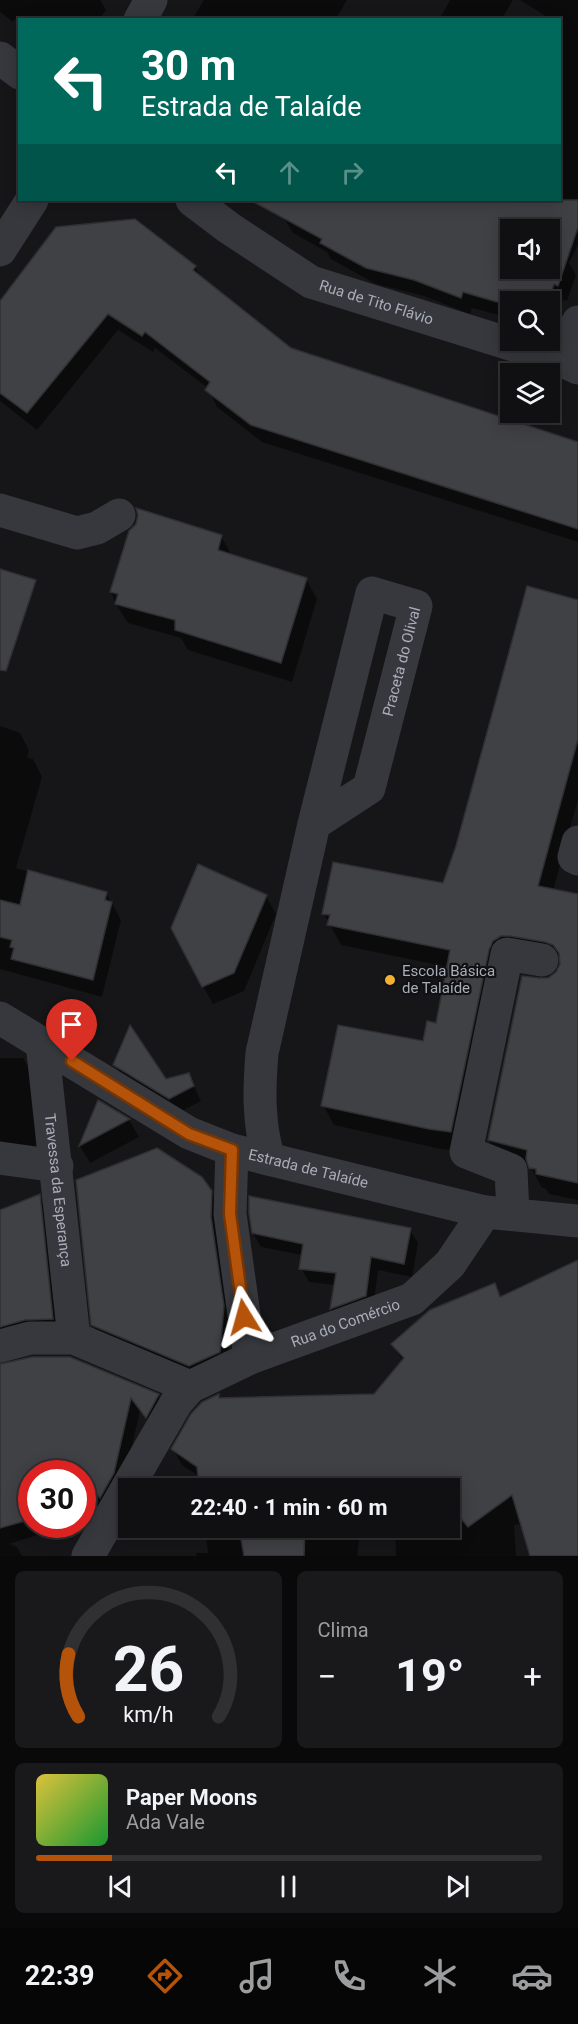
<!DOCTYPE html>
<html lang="pt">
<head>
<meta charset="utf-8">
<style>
	:root { --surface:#101012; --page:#19191b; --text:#f1f3f6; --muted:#9c9d9f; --line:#303032; --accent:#b45309 }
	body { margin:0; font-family:Roboto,sans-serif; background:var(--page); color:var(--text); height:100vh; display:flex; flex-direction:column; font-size:22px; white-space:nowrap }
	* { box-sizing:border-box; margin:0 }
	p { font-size:20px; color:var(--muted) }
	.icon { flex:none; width:33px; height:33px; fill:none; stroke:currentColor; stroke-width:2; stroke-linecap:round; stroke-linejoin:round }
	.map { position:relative; height:1556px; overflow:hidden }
	.drawer { display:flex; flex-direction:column; gap:15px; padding:15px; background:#09090a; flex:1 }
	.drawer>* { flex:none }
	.hud { position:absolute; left:18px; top:18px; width:543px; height:183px; border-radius:0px; box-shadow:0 3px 15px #0003,0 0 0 2px var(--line); background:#00695c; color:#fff; overflow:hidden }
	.tools { position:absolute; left:500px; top:219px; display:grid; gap:12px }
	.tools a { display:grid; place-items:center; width:60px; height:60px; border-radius:0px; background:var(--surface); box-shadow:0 3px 15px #0003,0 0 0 2px var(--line); font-size:30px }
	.speed { position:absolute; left:18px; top:1460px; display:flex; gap:12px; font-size:30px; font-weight:700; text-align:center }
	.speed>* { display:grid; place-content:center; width:78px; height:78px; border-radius:50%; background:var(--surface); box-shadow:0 3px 15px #0003,0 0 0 2px var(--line); line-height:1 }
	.speed .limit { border:9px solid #d22; background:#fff; color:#111 }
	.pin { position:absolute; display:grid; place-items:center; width:51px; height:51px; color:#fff; margin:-62px -26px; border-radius:50% 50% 50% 0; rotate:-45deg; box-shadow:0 0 6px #0007 }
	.pin .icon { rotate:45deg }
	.me { position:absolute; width:66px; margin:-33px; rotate:352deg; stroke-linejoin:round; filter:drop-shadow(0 0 4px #0008) }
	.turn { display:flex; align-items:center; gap:21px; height:126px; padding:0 24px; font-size:27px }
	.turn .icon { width:78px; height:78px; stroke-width:2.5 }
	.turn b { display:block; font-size:42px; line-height:51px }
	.lanes { display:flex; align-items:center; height:57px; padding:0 24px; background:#0003; justify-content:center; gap:30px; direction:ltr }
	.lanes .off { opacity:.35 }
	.big { font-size:45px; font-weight:700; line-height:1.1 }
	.drawer .tile { flex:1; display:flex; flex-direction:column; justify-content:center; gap:9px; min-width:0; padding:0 21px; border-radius:9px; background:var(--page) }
	.drawer .dial { align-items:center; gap:0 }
	.dial svg { height:156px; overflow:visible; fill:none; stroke:var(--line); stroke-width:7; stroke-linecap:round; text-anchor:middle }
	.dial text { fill:var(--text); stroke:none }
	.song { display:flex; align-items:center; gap:18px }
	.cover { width:72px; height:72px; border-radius:9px; background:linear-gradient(135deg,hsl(50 70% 55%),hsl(130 70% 35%)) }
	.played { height:6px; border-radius:3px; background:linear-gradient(90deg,var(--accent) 15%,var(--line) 15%) }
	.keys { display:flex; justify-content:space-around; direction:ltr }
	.heat { display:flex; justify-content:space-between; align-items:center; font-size:33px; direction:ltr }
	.drawer .tiles { flex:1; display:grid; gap:15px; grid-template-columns:1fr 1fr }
	.tile:last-child { grid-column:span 2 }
	.trip { position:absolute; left:118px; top:1478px; width:342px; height:60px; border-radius:0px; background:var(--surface); box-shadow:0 3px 15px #0003,0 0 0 2px var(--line); font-weight:700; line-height:60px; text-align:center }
	.menu { display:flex; height:96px; justify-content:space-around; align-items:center; background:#060607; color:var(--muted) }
	.menu .icon { width:42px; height:42px }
	.menu .selected { color:var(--accent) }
	.menu b { font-size:27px; color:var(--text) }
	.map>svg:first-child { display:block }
</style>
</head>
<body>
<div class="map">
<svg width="578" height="1556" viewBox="0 0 578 1556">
	<rect width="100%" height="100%" fill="#161618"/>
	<!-- shadow -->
	<g fill="#0007" fill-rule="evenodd">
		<path d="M0 0H100L106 10 99 20H20L16 18 13 22 0 12Z"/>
		<path d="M204 0H347L335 20H192Z"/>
		<path d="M450 0H513L501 20H439Z"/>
		<path d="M520 0H578V245L569 263 576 275 567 301 563 300 556 319 549 323V302H510V318L472 308 470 314 424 296 376 284 331 259 327 252 293 233 283 217 293 200H560V20H552ZM510 230H549V268H510Z"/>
		<path d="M195 267 203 279 291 349 578 444V542L262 442 217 407 208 388 155 348 153 352 118 330 37 430 0 401V304Z"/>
		<path d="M221 536 232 556 306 579 317 599 292 682 188 650 181 638 128 623 116 604 111 592Z"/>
		<path d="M578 602V799L553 891 578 896V1200L549 1194 545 1188H542L531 1168 501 1160 489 1140 550 979 558 972 562 963 558 961 522 955 462 1151 441 1149 334 1125 323 1105 424 1043 437 1025 448 967 341 945 324 914 444 885Z"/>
		<path d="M0 726 20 733 29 750 27 758 33 759 42 777 16 868 106 893 121 920 102 997 0 969Z"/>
		<path d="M266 896 276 914 244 991 213 1004 203 986Z"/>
		<path d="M0 1058H23L32 1073 36 1147H0Z"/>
		<path d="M115 1065 165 1080 188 1074 201 1101 178 1113 123 1079Z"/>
		<path d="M99 1102 129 1120 139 1137 90 1163 80 1146Z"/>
		<path d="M211 1191 219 1206 231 1321 227 1366 198 1380 101 1339 93 1325Z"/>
		<path d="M39 1196 48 1212 61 1335 0 1346V1211Z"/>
		<path d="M410 1230 418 1243 412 1277 378 1270 373 1310 339 1322 331 1309 335 1285 309 1282 301 1268 302 1255 261 1247 253 1233Z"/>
		<path d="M578 1262V1556H553L546 1521 514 1525 516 1556H396L395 1527H450V1488H201L200 1477 182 1465 173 1449 218 1396 220 1399 375 1395 403 1361 393 1345 494 1285 501 1298Z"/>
		<path d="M70 1358 158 1396 167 1411 156 1432 140 1411 122 1490 105 1508 87 1520 82 1521V1473H32V1524H73L9 1544 17 1547 22 1556H0V1366Z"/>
		<path d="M205 1527H361L357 1556H197L196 1553H208Z"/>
	</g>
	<!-- building -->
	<g fill="#404145" stroke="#303034" stroke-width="1.5" fill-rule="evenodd">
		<path d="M250 200H578V227L558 286 554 284 551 293 547 292 544 302H497L463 292 461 298 414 280 366 268 320 243 322 239ZM510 230H549V268H510Z"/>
		<path d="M135 219 196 266 193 270 291 348 578 442V529L251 425 205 390 210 382 145 332 142 336 108 314 27 413 0 393V301L56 227Z"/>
		<path d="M136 508 222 535 218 550 307 578 281 663 175 630V620L115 604 118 594 110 592 129 531 136 524 138 515Z"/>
		<path d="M0 569 36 580 6 671 0 670Z"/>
		<path d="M527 586 578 600V739L538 886 578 894V1183L536 1174V1169L529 1168 526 1159 527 1150 488 1140 522 976 539 978H548L556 972 560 964 559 953 553 945 545 942 510 936H501L493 941 489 950 451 1132 429 1129 321 1106 338 1025 423 1041 427 1021 436 1023 450 950 327 925 330 915 322 914 333 862 443 883 456 846Z"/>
		<path d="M198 864 267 895 234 973 202 987 171 928Z"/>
		<path d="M28 870 107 892 105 900 112 902 93 980 11 959 14 948 10 947 12 940 0 937V900L20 905Z"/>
		<path d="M130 1025 166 1079 189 1073 194 1086 169 1099 113 1065Z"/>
		<path d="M98 1100 130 1119 79 1146Z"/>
		<path d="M157 1148 202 1177 212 1191 211 1217 224 1306 220 1352 189 1366 91 1325 76 1180Z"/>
		<path d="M40 1194 53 1319 25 1320 0 1327V1210Z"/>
		<path d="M249 1196 411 1228 404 1264 371 1257 366 1296 330 1309 336 1273 299 1269 303 1244 252 1233 249 1213Z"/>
		<path d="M578 1260V1556H530L512 1495 468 1527 450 1505V1488H199L197 1467 171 1449 191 1414 202 1402 219 1394V1398L374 1394 404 1358 391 1344 430 1310 495 1283 500 1297Z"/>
		<path d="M32 1357H70L159 1394 146 1418 131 1398 114 1473 100 1498 82 1478V1473H32V1519L0 1528V1364Z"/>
		<path d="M239 1527H305L304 1556H244Z"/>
	</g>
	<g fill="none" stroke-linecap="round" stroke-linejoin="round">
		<!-- minor -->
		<g stroke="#37383d" stroke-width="33">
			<path d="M140 20 151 0"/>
			<path d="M0 58 20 73"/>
			<path id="s1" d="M192 200 229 228 311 282 561 360 578 368"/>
			<path d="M0 250 32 200"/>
			<path d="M561 360 578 322"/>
			<path d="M0 510 77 533 97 528 119 515"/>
			<path d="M578 842 574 857 578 859"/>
			<path id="s2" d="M0 1018 189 1133 232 1150 485 1212 578 1221"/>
			<path id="s3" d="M42 1043 74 1338"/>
			<path d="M232 1150 230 1214 250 1358"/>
			<path d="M0 1158 57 1166"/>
			<path id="s4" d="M269 1159C258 1124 259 1089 262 1053L314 824 369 788 416 606 372 593 314 824"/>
			<path d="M513 1214 511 1170 466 1152 507 954 542 960"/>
			<path d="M0 1346 30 1338H74L190 1387"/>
			<path id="s5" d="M88 1556 176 1403 190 1387 250 1358 412 1299 450 1264 485 1212"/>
		</g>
	</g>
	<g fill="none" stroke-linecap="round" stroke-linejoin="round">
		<defs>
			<path id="route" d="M72 1061 189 1134 232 1150 230 1214 244 1317"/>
		</defs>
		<!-- route casing -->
		<use href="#route" stroke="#753606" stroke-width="15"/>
		<!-- route -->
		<use href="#route" stroke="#b45309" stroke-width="10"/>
	</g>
	<!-- markers -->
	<circle fill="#f2b134" stroke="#111113" stroke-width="2" cx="390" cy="980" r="6"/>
	<g text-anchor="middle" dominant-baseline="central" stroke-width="4.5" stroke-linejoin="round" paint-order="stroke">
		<!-- street labels -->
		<g font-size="15" fill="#a8adb8" stroke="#111113">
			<text stroke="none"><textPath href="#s1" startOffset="213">Rua de Tito Flávio</textPath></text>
			<text stroke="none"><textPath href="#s4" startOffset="538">Praceta do Olival</textPath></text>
			<text stroke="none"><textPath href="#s2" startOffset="346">Estrada de Talaíde</textPath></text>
			<text stroke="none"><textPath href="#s3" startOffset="148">Travessa da Esperança</textPath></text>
			<text stroke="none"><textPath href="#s5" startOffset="366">Rua do Comércio</textPath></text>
		</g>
		<!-- poi labels -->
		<g font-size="15" fill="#a8adb8" stroke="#111113" text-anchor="start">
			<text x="402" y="971">Escola Básica<tspan x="402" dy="17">de Talaíde</tspan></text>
		</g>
	</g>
</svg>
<div class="tools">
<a><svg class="icon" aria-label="sound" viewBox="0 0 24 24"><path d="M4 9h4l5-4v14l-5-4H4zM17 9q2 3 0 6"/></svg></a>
<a><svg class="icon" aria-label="search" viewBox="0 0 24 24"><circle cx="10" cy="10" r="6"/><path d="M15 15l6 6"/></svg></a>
<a><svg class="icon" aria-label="layers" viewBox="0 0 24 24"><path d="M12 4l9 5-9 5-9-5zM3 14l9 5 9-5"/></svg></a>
</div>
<div class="speed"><div class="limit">30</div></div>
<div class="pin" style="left:72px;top:1061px;background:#d93025"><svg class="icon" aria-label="arrive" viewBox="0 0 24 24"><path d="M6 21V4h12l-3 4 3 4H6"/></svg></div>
<svg class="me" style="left:244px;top:1317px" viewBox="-20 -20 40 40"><path d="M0-17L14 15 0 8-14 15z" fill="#b45309" stroke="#fff" stroke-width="4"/></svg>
<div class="trip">22:40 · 1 min · 60 m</div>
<div class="hud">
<div class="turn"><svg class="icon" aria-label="left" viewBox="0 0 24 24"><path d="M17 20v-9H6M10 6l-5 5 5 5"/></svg><div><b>30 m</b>Estrada de Talaíde</div></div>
<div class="lanes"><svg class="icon" aria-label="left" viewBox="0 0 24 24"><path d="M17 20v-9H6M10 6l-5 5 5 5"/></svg><svg class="icon off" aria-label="ahead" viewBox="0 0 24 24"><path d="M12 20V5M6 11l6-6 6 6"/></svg><svg class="icon off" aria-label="right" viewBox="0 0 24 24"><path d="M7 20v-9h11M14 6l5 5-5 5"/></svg></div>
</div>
</div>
<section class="drawer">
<div class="tiles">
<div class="tile dial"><svg viewBox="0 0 100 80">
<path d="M14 69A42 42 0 1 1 86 69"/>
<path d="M14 69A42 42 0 0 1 9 37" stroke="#b45309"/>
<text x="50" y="56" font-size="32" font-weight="700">26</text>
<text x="50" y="72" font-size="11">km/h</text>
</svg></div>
<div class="tile"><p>Clima</p>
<div class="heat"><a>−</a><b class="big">19°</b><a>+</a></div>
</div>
<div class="tile">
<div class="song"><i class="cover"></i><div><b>Paper Moons</b><p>Ada Vale</p></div></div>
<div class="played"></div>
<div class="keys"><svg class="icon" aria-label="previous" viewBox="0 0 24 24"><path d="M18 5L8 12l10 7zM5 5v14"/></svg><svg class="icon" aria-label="pause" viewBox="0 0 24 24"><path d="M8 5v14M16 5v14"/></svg><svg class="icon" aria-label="next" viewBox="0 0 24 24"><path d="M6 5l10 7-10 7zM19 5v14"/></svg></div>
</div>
</div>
</section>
<nav class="menu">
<b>22:39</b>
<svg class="icon selected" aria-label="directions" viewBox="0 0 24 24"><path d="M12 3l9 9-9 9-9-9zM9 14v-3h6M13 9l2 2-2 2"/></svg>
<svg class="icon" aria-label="music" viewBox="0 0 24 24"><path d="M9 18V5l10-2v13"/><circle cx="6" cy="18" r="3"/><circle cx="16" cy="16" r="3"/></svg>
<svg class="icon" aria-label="phone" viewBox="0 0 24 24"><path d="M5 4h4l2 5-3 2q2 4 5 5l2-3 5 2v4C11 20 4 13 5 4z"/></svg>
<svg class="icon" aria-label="climate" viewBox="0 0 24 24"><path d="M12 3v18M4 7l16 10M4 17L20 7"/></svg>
<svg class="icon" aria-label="car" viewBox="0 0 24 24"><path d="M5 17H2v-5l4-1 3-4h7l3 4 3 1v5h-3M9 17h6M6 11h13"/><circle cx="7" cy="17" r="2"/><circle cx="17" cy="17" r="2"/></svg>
</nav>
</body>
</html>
